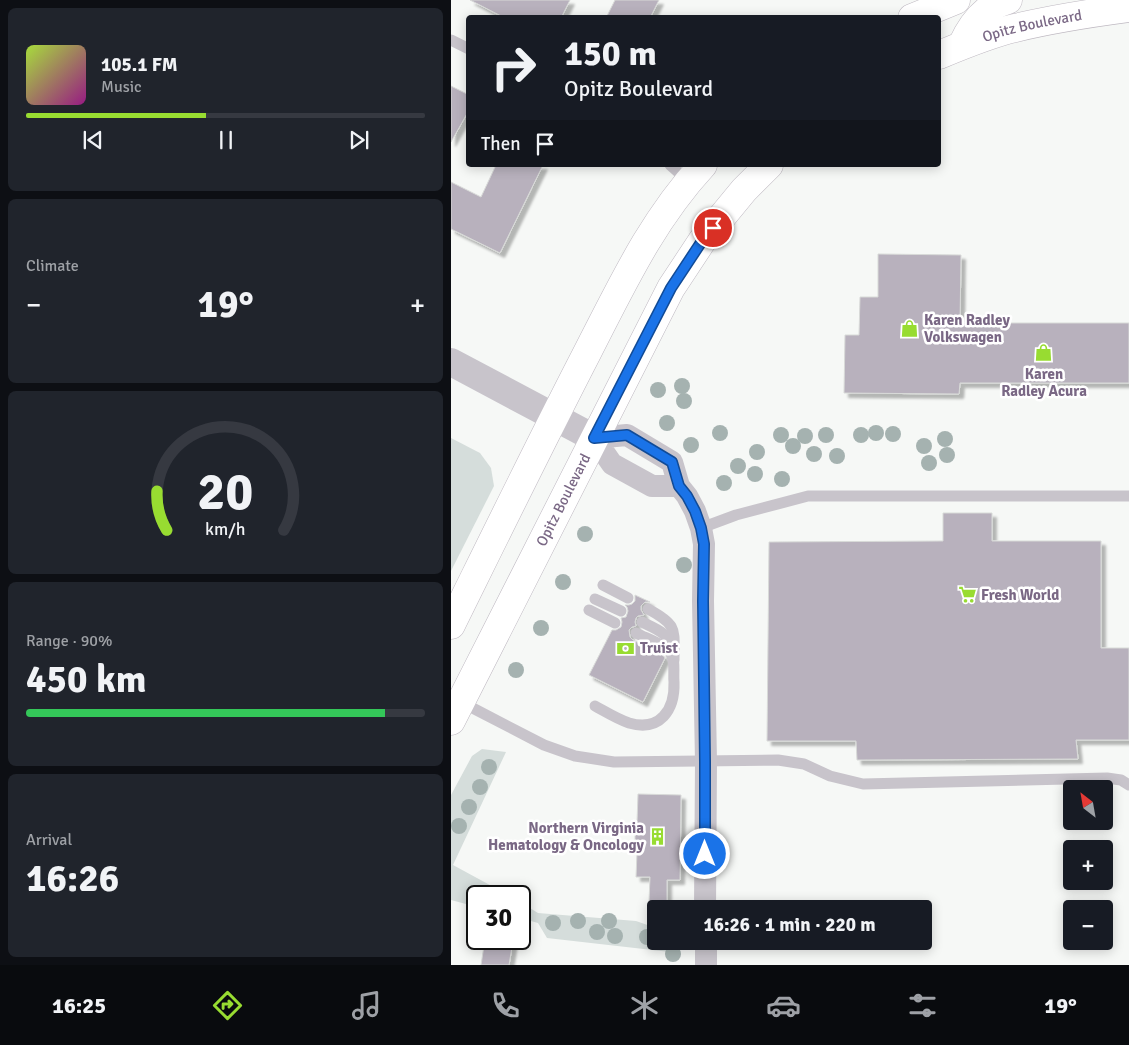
<!DOCTYPE html>
<html lang="en">
<head>
<meta charset="utf-8">
<style>
	:root { --surface:#171b24; --page:#20242c; --text:#f1f3f6; --muted:#9ea1a6; --line:#363941; --accent:#98dc31 }
	body { margin:0; font-family:Signika,sans-serif; background:var(--page); color:var(--text); height:100vh; display:flex; flex-direction:column; font-size:19px; white-space:nowrap }
	* { box-sizing:border-box; margin:0 }
	p { font-size:16px; color:var(--muted) }
	.icon { flex:none; width:28px; height:28px; fill:none; stroke:currentColor; stroke-width:2; stroke-linecap:round; stroke-linejoin:round }
	.map { position:relative; flex:1; overflow:hidden }
	.panel { display:flex; flex-direction:column; gap:8px; padding:8px; background:#0d0f14; width:451px }
	.panel>* { flex:none }
	.banner { position:absolute; left:15px; top:15px; width:475px; height:152px; border-radius:5px; box-shadow:0 2px 12px #0003; background:#171b24; color:var(--text); overflow:hidden }
	.needle { width:32px; rotate:329deg }
	.fabs { position:absolute; left:612px; top:780px; display:grid; gap:10px }
	.fabs a { display:grid; place-items:center; width:50px; height:50px; border-radius:5px; background:var(--surface); box-shadow:0 2px 12px #0003; font-size:25px }
	.speed { position:absolute; left:15px; top:885px; display:flex; gap:10px; font-size:25px; font-weight:700; text-align:center }
	.speed>* { display:grid; place-content:center; width:65px; height:65px; border-radius:50%; background:var(--surface); box-shadow:0 2px 12px #0003; line-height:1 }
	.speed .limit { border:2px solid #111; border-radius:8px; background:#fff; color:#111 }
	.pin { position:absolute; display:grid; place-items:center; width:42px; height:42px; color:#fff; margin:-21px; border:2px solid #fff; border-radius:50%; box-shadow:0 1px 5px #0007 }
	.me { position:absolute; width:55px; margin:-28px; rotate:0deg; stroke-linejoin:round; filter:drop-shadow(0 0 4px #0008) }
	.turn { display:flex; align-items:center; gap:18px; height:105px; padding:0 15px; font-size:22px }
	.turn .icon { width:65px; height:65px; stroke-width:2.5 }
	.turn b { display:block; font-size:35px; line-height:42px }
	.then { display:flex; align-items:center; height:48px; padding:0 15px; background:#0003; gap:10px; font-size:19px }
	.big { font-size:38px; font-weight:700; line-height:1.1 }
	.panel .card { flex:1; display:flex; flex-direction:column; justify-content:center; gap:8px; min-width:0; padding:0 18px; border-radius:8px; background:var(--page) }
	.panel .dial { align-items:center; gap:0 }
	.dial svg { height:130px; overflow:visible; fill:none; stroke:var(--line); stroke-width:7; stroke-linecap:round; text-anchor:middle }
	.dial text { fill:var(--text); stroke:none }
	.song { display:flex; align-items:center; gap:15px }
	.cover { width:60px; height:60px; border-radius:8px; background:linear-gradient(135deg,hsl(80 70% 55%),hsl(310 70% 35%)) }
	.played { height:5px; border-radius:2px; background:linear-gradient(90deg,var(--accent) 45%,var(--line) 45%) }
	.keys { display:flex; justify-content:space-around; direction:ltr }
	.heat { display:flex; justify-content:space-between; align-items:center; font-size:28px; direction:ltr }
	.charge { height:8px; border-radius:4px; background:linear-gradient(90deg,#34c759 90%,var(--line) 0) }
	.trip { position:absolute; left:196px; top:900px; width:285px; height:50px; border-radius:5px; background:var(--surface); box-shadow:0 2px 12px #0003; font-weight:700; line-height:50px; text-align:center }
	.dock { display:flex; height:80px; justify-content:space-around; align-items:center; background:#090b0e; color:var(--muted) }
	.dock .icon { width:35px; height:35px }
	.dock .on { color:var(--accent) }
	.dock b { font-size:22px; color:var(--text) }
	main { display:flex; flex:1; min-height:0 }
	.map>svg:first-child { display:block }
</style>
</head>
<body>
<main>
<section class="panel">
<div class="card">
<div class="song"><i class="cover"></i><div><b>105.1 FM</b><p>Music</p></div></div>
<div class="played"></div>
<div class="keys"><svg class="icon" aria-label="previous" viewBox="0 0 24 24"><path d="M18 5L8 12l10 7zM5 5v14"/></svg><svg class="icon" aria-label="pause" viewBox="0 0 24 24"><path d="M8 5v14M16 5v14"/></svg><svg class="icon" aria-label="next" viewBox="0 0 24 24"><path d="M6 5l10 7-10 7zM19 5v14"/></svg></div>
</div>
<div class="card"><p>Climate</p>
<div class="heat"><a>−</a><b class="big">19°</b><a>+</a></div>
</div>
<div class="card dial"><svg viewBox="0 0 100 80">
<path d="M14 69A42 42 0 1 1 86 69"/>
<path d="M14 69A42 42 0 0 1 8 45" stroke="#98dc31"/>
<text x="50" y="56" font-size="32" font-weight="700">20</text>
<text x="50" y="72" font-size="11">km/h</text>
</svg></div>
<div class="card"><p>Range · 90%</p><b class="big">450 km</b><div class="charge"></div></div>
<div class="card"><p>Arrival</p><b class="big">16:26</b></div>
</section>
<div class="map">
<svg width="678" height="965" viewBox="0 0 678 965">
	<defs>
		<filter id="shadow"><feDropShadow dx="4.5" dy="4.5" stdDeviation="1" flood-color="#0004"/></filter>
	</defs>
	<rect width="100%" height="100%" fill="#f6f8f6"/>
	<!-- green -->
	<g fill="#d5dddb">
		<path d="M0 438 29 453 40 468 43 486 0 571Z"/>
		<path d="M31 749 55 752 2 865 59 896H26V907L0 900V795L21 756Z"/>
		<path d="M69 902 87 913 185 921 205 928V941H228L230 945 219 952 96 938 87 923 69 918Z"/>
	</g>
	<!-- building -->
	<g fill="#b8b1bd" stroke="#d8dad8" filter="url(#shadow)">
		<path d="M19 0H119L110 18H54Z"/>
		<path d="M164 0H208L199 18H155Z"/>
		<path d="M0 86 18 95V110L0 142Z"/>
		<path d="M45 165H92L49 253 0 229V182L30 197Z"/>
		<path d="M427 254 510 255 509 323H678V383H509L508 394 393 393 394 335H408L409 297H427Z"/>
		<path d="M492 513H541V541H650V648H678V740H625L627 759 406 760 405 741H316L318 542 492 541Z"/>
		<path d="M184 595 199 602H194L190 606V610L193 615 187 616 185 618 184 622 185 626 181 627 178 630 179 637 182 640 211 654 214 658 192 702 138 675 161 630H165L170 627 171 622 170 618 175 617 177 611 176 607 174 605H178L181 604 184 601Z"/>
		<path d="M187 794 230 795 229 880H216V902L198 901 199 877H185L186 852H184V822H186Z"/>
		<path d="M34 939H46L62 941 58 965H30Z"/>
	</g>
	<g fill="none" stroke-linecap="round" stroke-linejoin="round">
		<defs>
			<g id="secondary">
				<path d="M461 18 505 0"/>
				<path d="M511 45C520 25 534 6 557 0"/>
				<path id="s1" d="M488 55C512 45 538 34 564 28 601 19 640 13 678 8"/>
				<path d="M0 625C45 534 90 442 137 351 171 285 201 220 252 165"/>
				<path id="s2" d="M0 721 220 288 251 241 293 190 318 165"/>
			</g>
		</defs>
		<!-- secondary casing -->
		<use href="#secondary" stroke="#beb8c1" stroke-width="29"/>
		<!-- service -->
		<g stroke="#c8c4cb" stroke-width="11">
			<path d="M0 40 18 49"/>
			<path d="M219 165 237 181"/>
			<path d="M250 528 285 515 357 496H678"/>
			<path d="M152 585 177 598"/>
			<path d="M144 599 170 611"/>
			<path d="M197 609C227 625 223 629 223 660"/>
			<path d="M138 610 164 623"/>
			<path d="M191 622C203 628 218 633 222 648"/>
			<path d="M10 702 93 745 124 756 163 762 327 760 353 764 379 776 412 784 656 778 670 780 678 785"/>
			<path d="M144 706C155 712 166 719 178 723 209 732 224 710 223 682 222 673 225 661 219 652 213 644 194 638 185 633"/>
		</g>
		<!-- minor -->
		<g stroke="#c8c4cb" stroke-width="22">
			<path d="M228 486H201L161 464 143 438 176 435 221 462 228 486 236 496 244 511 250 528 253 544 252 601 255 762 254 909"/>
			<path d="M255 941V965"/>
		</g>
		<!-- tertiary -->
		<path stroke="#c8c4cb" stroke-width="28" d="M0 362 143 438"/>
		<!-- secondary -->
		<use href="#secondary" stroke="#fff" stroke-width="28"/>
	</g>
	<!-- trees -->
	<g fill="#a5b2b0">
		<circle cx="231" cy="386" r="8"/>
		<circle cx="207" cy="390" r="8"/>
		<circle cx="233" cy="401" r="8"/>
		<circle cx="216" cy="423" r="8"/>
		<circle cx="269" cy="433" r="8"/>
		<circle cx="425" cy="433" r="8"/>
		<circle cx="442" cy="434" r="8"/>
		<circle cx="330" cy="435" r="8"/>
		<circle cx="375" cy="435" r="8"/>
		<circle cx="410" cy="435" r="8"/>
		<circle cx="354" cy="436" r="8"/>
		<circle cx="494" cy="439" r="8"/>
		<circle cx="240" cy="445" r="8"/>
		<circle cx="342" cy="446" r="8"/>
		<circle cx="473" cy="446" r="8"/>
		<circle cx="306" cy="452" r="8"/>
		<circle cx="363" cy="454" r="8"/>
		<circle cx="496" cy="455" r="8"/>
		<circle cx="386" cy="456" r="8"/>
		<circle cx="478" cy="463" r="8"/>
		<circle cx="287" cy="466" r="8"/>
		<circle cx="304" cy="474" r="8"/>
		<circle cx="331" cy="479" r="8"/>
		<circle cx="273" cy="483" r="8"/>
		<circle cx="134" cy="534" r="8"/>
		<circle cx="233" cy="565" r="8"/>
		<circle cx="112" cy="582" r="8"/>
		<circle cx="90" cy="628" r="8"/>
		<circle cx="65" cy="670" r="8"/>
		<circle cx="38" cy="767" r="8"/>
		<circle cx="29" cy="787" r="8"/>
		<circle cx="18" cy="807" r="8"/>
		<circle cx="8" cy="826" r="8"/>
		<circle cx="127" cy="921" r="8"/>
		<circle cx="158" cy="921" r="8"/>
		<circle cx="102" cy="923" r="8"/>
		<circle cx="146" cy="932" r="8"/>
		<circle cx="164" cy="936" r="8"/>
		<circle cx="196" cy="937" r="8"/>
		<circle cx="222" cy="954" r="8"/>
	</g>
	<g fill="none" stroke-linecap="round" stroke-linejoin="round">
		<defs>
			<path id="route" d="M254 854V762L252 601 253 544 250 528 244 511 236 496 228 486 221 462 176 435 143 438 220 288 251 241 262 228"/>
		</defs>
		<!-- route casing -->
		<use href="#route" stroke="#114b97" stroke-width="12"/>
		<!-- route -->
		<use href="#route" stroke="#1a73e8" stroke-width="9"/>
	</g>
	<!-- icons -->
	<defs>
		<symbol id="shop-bare" viewBox="-9 -9 18 18"><path d="M-5-2.5h2.3a2.7 3.5 0 0 1 5.4 0H5L5.5 6h-11ZM-1.5-2.5h3a1.5 2.3 0 0 0-3 0Z" fill="#98dc31" stroke="#fff" stroke-width="2.5" paint-order="stroke"/></symbol>
		<symbol id="supermarket-bare" viewBox="-9 -9 18 18"><path d="M-6-5.5h2.5l.6 2H6L4.5 2H-2.5L-4.4-4H-6ZM-1.5 3.2a1.3 1.3 0 1 0 .1 0ZM3 3.2a1.3 1.3 0 1 0 .1 0Z" fill="#98dc31" stroke="#fff" stroke-width="2.5" paint-order="stroke"/></symbol>
		<symbol id="bank-bare" viewBox="-9 -9 18 18"><path d="M-6-4H6V4H-6ZM0-2.3a2.3 2.3 0 1 0 0 4.6a2.3 2.3 0 1 0 0-4.6Z" fill="#98dc31" stroke="#fff" stroke-width="2.5" paint-order="stroke"/></symbol>
		<symbol id="building-bare" viewBox="-9 -9 18 18"><path d="M-4-6H4V6H1V3H-1V6H-4ZM-2.5-4.3h1.7v1.8h-1.7ZM.8-4.3h1.7v1.8H.8ZM-2.5-1h1.7V.8h-1.7ZM.8-1h1.7V.8H.8Z" fill="#98dc31" stroke="#fff" stroke-width="2.5" paint-order="stroke"/></symbol>
	</defs>
	<g fill-rule="evenodd">
		<use href="#shop-bare" x="446" y="316" width="25" height="25"/>
		<use href="#shop-bare" x="580" y="340" width="25" height="25"/>
		<use href="#supermarket-bare" x="504" y="582" width="25" height="25"/>
		<use href="#bank-bare" x="162" y="636" width="25" height="25"/>
		<use href="#building-bare" x="194" y="824" width="25" height="25"/>
	</g>
	<g text-anchor="middle" dominant-baseline="central" stroke-width="5" stroke-linejoin="round" paint-order="stroke">
		<!-- street labels -->
		<g font-size="15" fill="#7a6885" stroke="#fff">
			<text stroke="none"><textPath href="#s1" startOffset="98">Opitz Boulevard</textPath></text>
			<text stroke="none"><textPath href="#s2" startOffset="248">Opitz Boulevard</textPath></text>
		</g>
		<!-- poi labels -->
		<g font-size="15" font-weight="bold" fill="#7a6885" stroke="#fff" text-anchor="start">
			<text x="473" y="320">Karen Radley<tspan x="473" dy="17">Volkswagen</tspan></text>
			<text x="593" y="374" text-anchor="middle">Karen<tspan x="593" dy="17">Radley Acura</tspan></text>
			<text x="530" y="595">Fresh World</text>
			<text x="189" y="648">Truist</text>
			<text x="193" y="828" text-anchor="end">Northern Virginia<tspan x="193" dy="17">Hematology &amp; Oncology</tspan></text>
		</g>
	</g>
</svg>
<div class="fabs">
<a><svg class="needle" viewBox="-14 -14 28 28"><path d="M0-13l5 13h-10z" fill="#e53935"/><path d="M0 13l5-13h-10z" fill="#9ea1a6"/></svg></a>
<a>+</a>
<a>−</a>
</div>
<div class="speed"><div class="limit">30</div></div>
<div class="pin" style="left:262px;top:228px;background:#d93025"><svg class="icon" aria-label="arrive" viewBox="0 0 24 24"><path d="M6 21V4h12l-3 4 3 4H6"/></svg></div>
<svg class="me" style="left:254px;top:854px" viewBox="-20 -20 40 40"><circle r="17" fill="#1a73e8" stroke="#fff" stroke-width="3"/><path d="M0-11L8 9 0 5-8 9z" fill="#fff"/></svg>
<div class="trip">16:26 · 1 min · 220 m</div>
<div class="banner">
<div class="turn"><svg class="icon" aria-label="right" viewBox="0 0 24 24"><path d="M7 20v-9h11M14 6l5 5-5 5"/></svg><div><b>150 m</b>Opitz Boulevard</div></div>
<div class="then">Then<svg class="icon" aria-label="arrive" viewBox="0 0 24 24"><path d="M6 21V4h12l-3 4 3 4H6"/></svg></div>
</div>
</div>
</main>
<nav class="dock">
<b>16:25</b>
<svg class="icon on" aria-label="directions" viewBox="0 0 24 24"><path d="M12 3l9 9-9 9-9-9zM9 14v-3h6M13 9l2 2-2 2"/></svg>
<svg class="icon" aria-label="music" viewBox="0 0 24 24"><path d="M9 18V5l10-2v13"/><circle cx="6" cy="18" r="3"/><circle cx="16" cy="16" r="3"/></svg>
<svg class="icon" aria-label="phone" viewBox="0 0 24 24"><path d="M5 4h4l2 5-3 2q2 4 5 5l2-3 5 2v4C11 20 4 13 5 4z"/></svg>
<svg class="icon" aria-label="climate" viewBox="0 0 24 24"><path d="M12 3v18M4 7l16 10M4 17L20 7"/></svg>
<svg class="icon" aria-label="car" viewBox="0 0 24 24"><path d="M5 17H2v-5l4-1 3-4h7l3 4 3 1v5h-3M9 17h6M6 11h13"/><circle cx="7" cy="17" r="2"/><circle cx="17" cy="17" r="2"/></svg>
<svg class="icon" aria-label="filters" viewBox="0 0 24 24"><path d="M4 7h16M4 17h16"/><circle cx="9" cy="7" r="2"/><circle cx="15" cy="17" r="2"/></svg>
<b>19°</b>
</nav>
</body>
</html>
